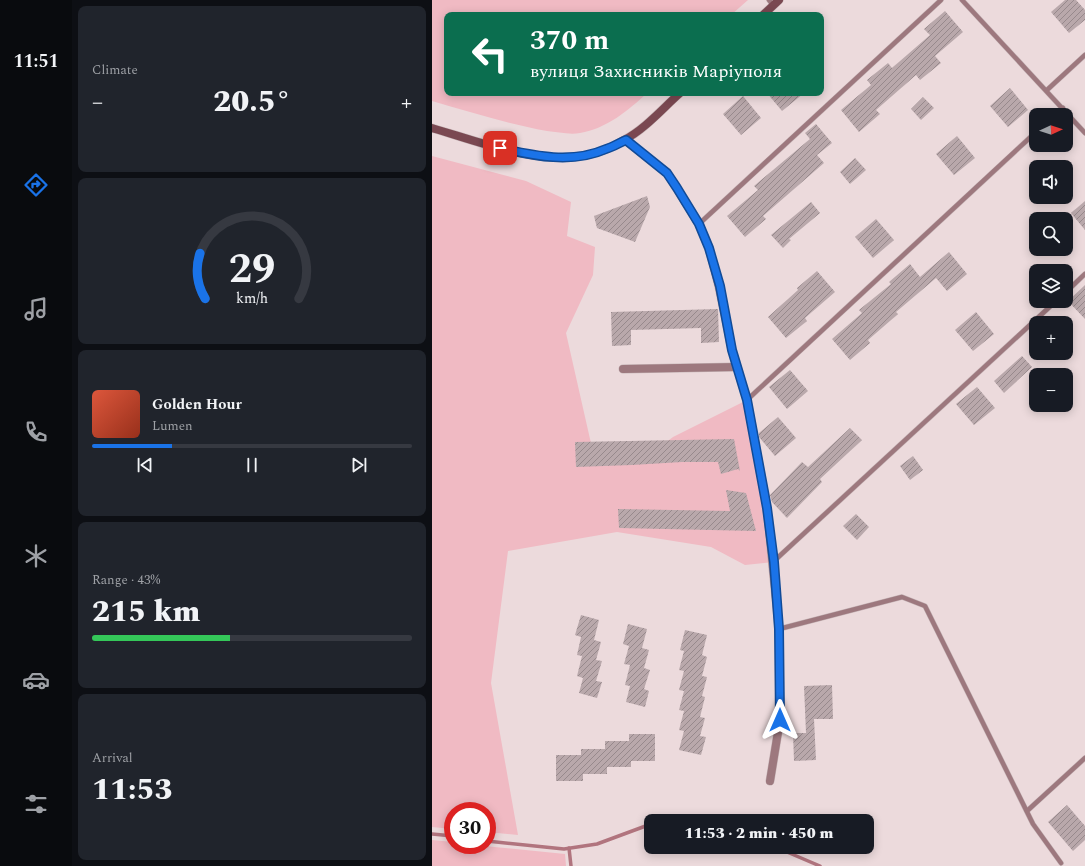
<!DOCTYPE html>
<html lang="en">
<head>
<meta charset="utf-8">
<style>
	:root { --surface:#171b24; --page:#20242c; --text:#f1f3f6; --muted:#9ea1a6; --line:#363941; --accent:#1a73e8 }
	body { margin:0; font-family:Spectral,serif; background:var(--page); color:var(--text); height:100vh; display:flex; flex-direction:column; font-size:15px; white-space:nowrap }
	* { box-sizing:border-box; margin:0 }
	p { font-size:13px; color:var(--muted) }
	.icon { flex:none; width:22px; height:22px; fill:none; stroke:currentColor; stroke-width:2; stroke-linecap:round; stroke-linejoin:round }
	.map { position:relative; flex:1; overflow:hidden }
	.side { display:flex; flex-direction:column; gap:6px; padding:6px; background:#0d0f14; width:360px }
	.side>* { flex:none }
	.guide { position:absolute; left:12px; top:12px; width:380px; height:84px; border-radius:8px; box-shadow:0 2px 10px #0003; background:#0b6e4f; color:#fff; overflow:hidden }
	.needle { width:26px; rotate:87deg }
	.fabs { position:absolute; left:597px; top:108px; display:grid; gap:8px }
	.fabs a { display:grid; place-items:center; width:44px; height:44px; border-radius:8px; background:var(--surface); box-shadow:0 2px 10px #0003; font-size:20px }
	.speed { position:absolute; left:12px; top:802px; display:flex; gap:8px; font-size:20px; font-weight:700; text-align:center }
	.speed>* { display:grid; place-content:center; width:52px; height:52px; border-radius:50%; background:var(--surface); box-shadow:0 2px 10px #0003; line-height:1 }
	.speed .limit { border:6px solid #d22; background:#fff; color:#111 }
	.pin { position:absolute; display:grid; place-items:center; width:34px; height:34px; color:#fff; margin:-17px; border-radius:8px; box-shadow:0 2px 6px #0006 }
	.me { position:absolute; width:44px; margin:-22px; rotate:0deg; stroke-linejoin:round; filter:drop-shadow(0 0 3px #0008) }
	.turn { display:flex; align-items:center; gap:14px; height:84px; padding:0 20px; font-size:18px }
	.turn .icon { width:52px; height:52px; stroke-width:2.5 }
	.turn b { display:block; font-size:28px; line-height:34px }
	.big { font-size:30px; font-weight:800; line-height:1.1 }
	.side .tile { flex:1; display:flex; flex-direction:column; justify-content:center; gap:6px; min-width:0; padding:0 14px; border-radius:8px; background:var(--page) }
	.side .dial { align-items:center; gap:0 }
	.dial svg { height:104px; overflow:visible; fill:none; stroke:var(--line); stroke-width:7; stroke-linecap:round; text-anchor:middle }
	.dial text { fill:var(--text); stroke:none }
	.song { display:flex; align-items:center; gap:12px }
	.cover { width:48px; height:48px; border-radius:6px; background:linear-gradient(135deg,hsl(10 70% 55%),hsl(10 70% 35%)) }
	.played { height:4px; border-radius:2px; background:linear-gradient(90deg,var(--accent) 25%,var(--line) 25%) }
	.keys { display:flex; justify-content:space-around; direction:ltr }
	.heat { display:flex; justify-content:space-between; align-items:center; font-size:22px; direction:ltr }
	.charge { height:6px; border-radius:3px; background:linear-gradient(90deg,#34c759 43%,var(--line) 0) }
	.trip { position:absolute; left:212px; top:814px; width:230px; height:40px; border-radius:8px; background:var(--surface); box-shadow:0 2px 10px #0003; font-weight:800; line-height:40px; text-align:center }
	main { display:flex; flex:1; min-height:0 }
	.dock { display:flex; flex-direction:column; width:72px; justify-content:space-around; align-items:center; background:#090b0e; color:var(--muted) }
	.dock .icon { width:28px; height:28px }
	.dock .selected { color:var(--accent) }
	.dock b { font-size:18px; color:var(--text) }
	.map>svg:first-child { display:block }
</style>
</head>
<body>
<main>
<nav class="dock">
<b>11:51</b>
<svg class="icon selected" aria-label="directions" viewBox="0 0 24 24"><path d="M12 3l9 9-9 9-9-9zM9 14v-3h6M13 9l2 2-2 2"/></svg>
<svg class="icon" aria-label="music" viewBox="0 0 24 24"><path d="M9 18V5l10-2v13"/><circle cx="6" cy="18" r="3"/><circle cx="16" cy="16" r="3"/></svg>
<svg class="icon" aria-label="phone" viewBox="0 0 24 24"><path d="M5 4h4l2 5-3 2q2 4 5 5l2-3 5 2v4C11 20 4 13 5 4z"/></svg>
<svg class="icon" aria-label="climate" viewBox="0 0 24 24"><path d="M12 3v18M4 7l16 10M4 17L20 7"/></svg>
<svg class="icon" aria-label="car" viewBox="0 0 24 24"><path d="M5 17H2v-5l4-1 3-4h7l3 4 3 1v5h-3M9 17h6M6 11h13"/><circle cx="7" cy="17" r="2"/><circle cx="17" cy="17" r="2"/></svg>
<svg class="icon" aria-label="filters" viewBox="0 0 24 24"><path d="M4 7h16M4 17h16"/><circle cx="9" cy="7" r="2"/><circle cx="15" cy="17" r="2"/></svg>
</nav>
<section class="side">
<div class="tile"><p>Climate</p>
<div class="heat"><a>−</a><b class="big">20.5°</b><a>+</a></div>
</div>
<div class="tile dial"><svg viewBox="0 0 100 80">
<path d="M14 69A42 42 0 1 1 86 69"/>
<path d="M14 69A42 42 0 0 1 10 34" stroke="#1a73e8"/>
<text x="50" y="56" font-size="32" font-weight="700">29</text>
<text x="50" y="72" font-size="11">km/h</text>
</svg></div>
<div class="tile">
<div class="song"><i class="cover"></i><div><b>Golden Hour</b><p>Lumen</p></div></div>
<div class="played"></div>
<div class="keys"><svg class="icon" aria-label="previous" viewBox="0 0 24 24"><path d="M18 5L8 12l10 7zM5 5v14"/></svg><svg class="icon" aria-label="pause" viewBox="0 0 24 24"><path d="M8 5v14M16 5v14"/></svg><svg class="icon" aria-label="next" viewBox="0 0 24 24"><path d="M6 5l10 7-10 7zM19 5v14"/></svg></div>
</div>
<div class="tile"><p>Range · 43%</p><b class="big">215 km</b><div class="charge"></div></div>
<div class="tile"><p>Arrival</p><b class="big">11:53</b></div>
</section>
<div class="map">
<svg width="653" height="866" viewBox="0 0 653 866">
	<defs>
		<pattern id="building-hatch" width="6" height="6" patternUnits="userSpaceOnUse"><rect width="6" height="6" fill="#b9a8ab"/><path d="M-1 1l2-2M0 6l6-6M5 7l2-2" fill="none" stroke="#97898c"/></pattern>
	</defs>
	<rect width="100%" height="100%" fill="#ecdadc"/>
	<!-- green -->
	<g fill="#f0bac3">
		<path d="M0 0H316L299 15H15V93H215C197 110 174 129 148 133 138 135 125 132 115 131 76 124 38 112 0 101Z"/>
		<path d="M0 156 94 181 139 202 135 236 163 247 161 275 134 333 163 461 208 462 241 437 315 400 341 562 313 565 279 547 185 532 76 551 59 683 86 835 55 832V811H21V829L0 827Z"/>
		<path d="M0 840 21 842V845H42L133 854 134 866H0Z"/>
	</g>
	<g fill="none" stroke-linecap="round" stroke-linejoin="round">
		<!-- stream -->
		<g stroke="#b1747e" stroke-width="3.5">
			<path d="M0 834 21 836"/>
			<path d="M55 841 132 849 165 844 219 824"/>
			<path d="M323 847 348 849 388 866"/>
			<path d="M137 848 139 866"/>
		</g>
	</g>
	<!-- building -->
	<g fill="url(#building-hatch)">
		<path d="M633 0H644L653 10V20L637 33 619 12Z"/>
		<path d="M513 11 531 32 503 56 509 63 488 80 484 75 444 110 448 114 427 132 409 110 439 85 435 80 456 63 460 68 498 35 492 29Z"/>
		<path d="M578 88 596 110 576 127 558 106Z"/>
		<path d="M335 93H372L350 111Z"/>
		<path d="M311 96 329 118 309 135 291 114Z"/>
		<path d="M491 97 502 108 489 120 479 109Z"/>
		<path d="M384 124 400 143 385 155 392 163 331 216 334 219 313 237 295 216 326 190 322 186 378 139 373 133Z"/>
		<path d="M525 136 543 158 522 175 504 154Z"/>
		<path d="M423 158 434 170 418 184 408 172Z"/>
		<path d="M215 196 218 207 203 242 165 228 162 216Z"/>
		<path d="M653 201V230L639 213Z"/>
		<path d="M379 202 388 213 357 239 359 240 351 248 339 235Z"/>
		<path d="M444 219 462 240 441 258 423 237Z"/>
		<path d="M517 252 535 274 515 291 504 278 464 312 466 314 436 340 438 343 418 360 400 339 430 313 427 310 459 284 457 282 478 264 488 277Z"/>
		<path d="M385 271 403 292 373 318 375 321 354 338 336 317 366 290 365 288Z"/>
		<path d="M653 285V319L636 301Z"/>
		<path d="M286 309 287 342 269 343V328L199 330V345L180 346 179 312Z"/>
		<path d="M544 312 562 334 541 351 523 330Z"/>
		<path d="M590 356 600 367 572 393 562 381Z"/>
		<path d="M358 370 376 391 355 409 337 387Z"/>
		<path d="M545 387 563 408 542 425 524 404Z"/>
		<path d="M346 417 364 438 343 456 327 437V433Z"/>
		<path d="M418 428 430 440 388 479 390 482 355 518 340 502 338 495 370 462 376 467Z"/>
		<path d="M302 439 308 471 306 469 289 474 286 462H250L200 465 144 467 143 442Z"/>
		<path d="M481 456 491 470 478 480 468 466Z"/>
		<path d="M294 490 314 493 324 531 187 528 186 509 298 511Z"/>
		<path d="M424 514 437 527 425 540 411 526Z"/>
		<path d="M149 615 167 620 162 640 169 642 164 660 170 661 164 681 170 682 165 698 147 693 151 678 145 676 150 656 145 655 149 637 143 635Z"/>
		<path d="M196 624 215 629 210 648 217 650 212 668 218 670 212 689 217 691 213 707 194 702 198 686 193 685 198 665 192 664 197 646 191 644Z"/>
		<path d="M253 630 275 635 270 655 275 657 270 676 275 677 270 696 273 697 268 717 273 718 268 736 274 737 269 755 247 750 252 731 247 730 252 711 247 710 252 691 247 690 252 671 247 670 252 651 248 650Z"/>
		<path d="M400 685 401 719H382L384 760 362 761 361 733H374L372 686Z"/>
		<path d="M197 734H223V761H199V767H175V774H151V781H124V755H149V749H173V741H197Z"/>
		<path d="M635 805 653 826V840L641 851 616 822Z"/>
	</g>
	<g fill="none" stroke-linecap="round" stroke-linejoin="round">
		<defs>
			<g id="service">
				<path d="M337 0 341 5"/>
				<path d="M530 0 653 133"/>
				<path d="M615 90 653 55"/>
				<path d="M623 115 631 108"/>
				<path d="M267 224 509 0"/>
				<path d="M634 292 653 274"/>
				<path d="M315 400 604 132"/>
				<path d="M341 562 624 301"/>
				<path d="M347 629 470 597 493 606 601 824 629 863"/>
				<path d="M595 811 653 758"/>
			</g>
			<g id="minor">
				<path d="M193 140 235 173 267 224 277 248 287 287 300 350 315 400 335 508 347 629 348 720 338 781"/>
				<path d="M191 369 305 367"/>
			</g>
			<g id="secondary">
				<path d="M331 15 347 0"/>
				<path d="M0 128C45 141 102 164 149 156 164 154 179 148 192 140 213 129 230 109 248 93"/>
			</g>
		</defs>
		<!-- service casing -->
		<use href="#service" stroke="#c7b7b9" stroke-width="5.5"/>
		<!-- minor casing -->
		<use href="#minor" stroke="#c7b7b9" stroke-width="9"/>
		<!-- secondary casing -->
		<use href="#secondary" stroke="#c7b7b9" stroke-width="9"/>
		<!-- service -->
		<use href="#service" stroke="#9d787e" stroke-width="4.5"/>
		<!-- minor -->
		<use href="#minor" stroke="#9d787e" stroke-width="8"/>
		<!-- secondary -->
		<use href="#secondary" stroke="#7a4851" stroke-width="8"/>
	</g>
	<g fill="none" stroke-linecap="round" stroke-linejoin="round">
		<defs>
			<path id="route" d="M68 148C103 156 140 164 174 149 181 147 187 143 194 140L235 173 245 188 267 224 277 248 288 286 300 350 315 400 335 508 342 562 347 629 348 720"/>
		</defs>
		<!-- route casing -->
		<use href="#route" stroke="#114b97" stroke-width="10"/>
		<!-- route -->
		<use href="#route" stroke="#1a73e8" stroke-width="7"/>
	</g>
</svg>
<div class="fabs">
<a><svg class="needle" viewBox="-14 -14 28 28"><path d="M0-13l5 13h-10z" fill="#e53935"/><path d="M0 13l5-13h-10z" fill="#9ea1a6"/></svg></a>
<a><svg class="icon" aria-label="sound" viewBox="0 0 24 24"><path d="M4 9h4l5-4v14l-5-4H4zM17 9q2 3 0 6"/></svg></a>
<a><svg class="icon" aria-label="search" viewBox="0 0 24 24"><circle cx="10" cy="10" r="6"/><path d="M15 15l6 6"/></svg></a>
<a><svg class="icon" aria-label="layers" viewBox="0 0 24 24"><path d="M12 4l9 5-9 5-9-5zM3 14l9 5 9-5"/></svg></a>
<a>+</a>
<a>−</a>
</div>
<div class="speed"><div class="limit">30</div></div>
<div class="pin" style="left:68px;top:148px;background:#d93025"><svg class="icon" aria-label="arrive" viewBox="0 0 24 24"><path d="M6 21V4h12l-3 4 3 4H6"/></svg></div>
<svg class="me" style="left:348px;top:720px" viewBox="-20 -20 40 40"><path d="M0-17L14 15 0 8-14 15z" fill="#1a73e8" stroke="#fff" stroke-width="4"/></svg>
<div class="trip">11:53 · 2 min · 450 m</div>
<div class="guide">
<div class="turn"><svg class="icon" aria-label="left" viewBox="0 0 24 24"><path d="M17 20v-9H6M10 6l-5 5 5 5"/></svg><div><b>370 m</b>вулиця Захисників Маріуполя</div></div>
</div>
</div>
</main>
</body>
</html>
